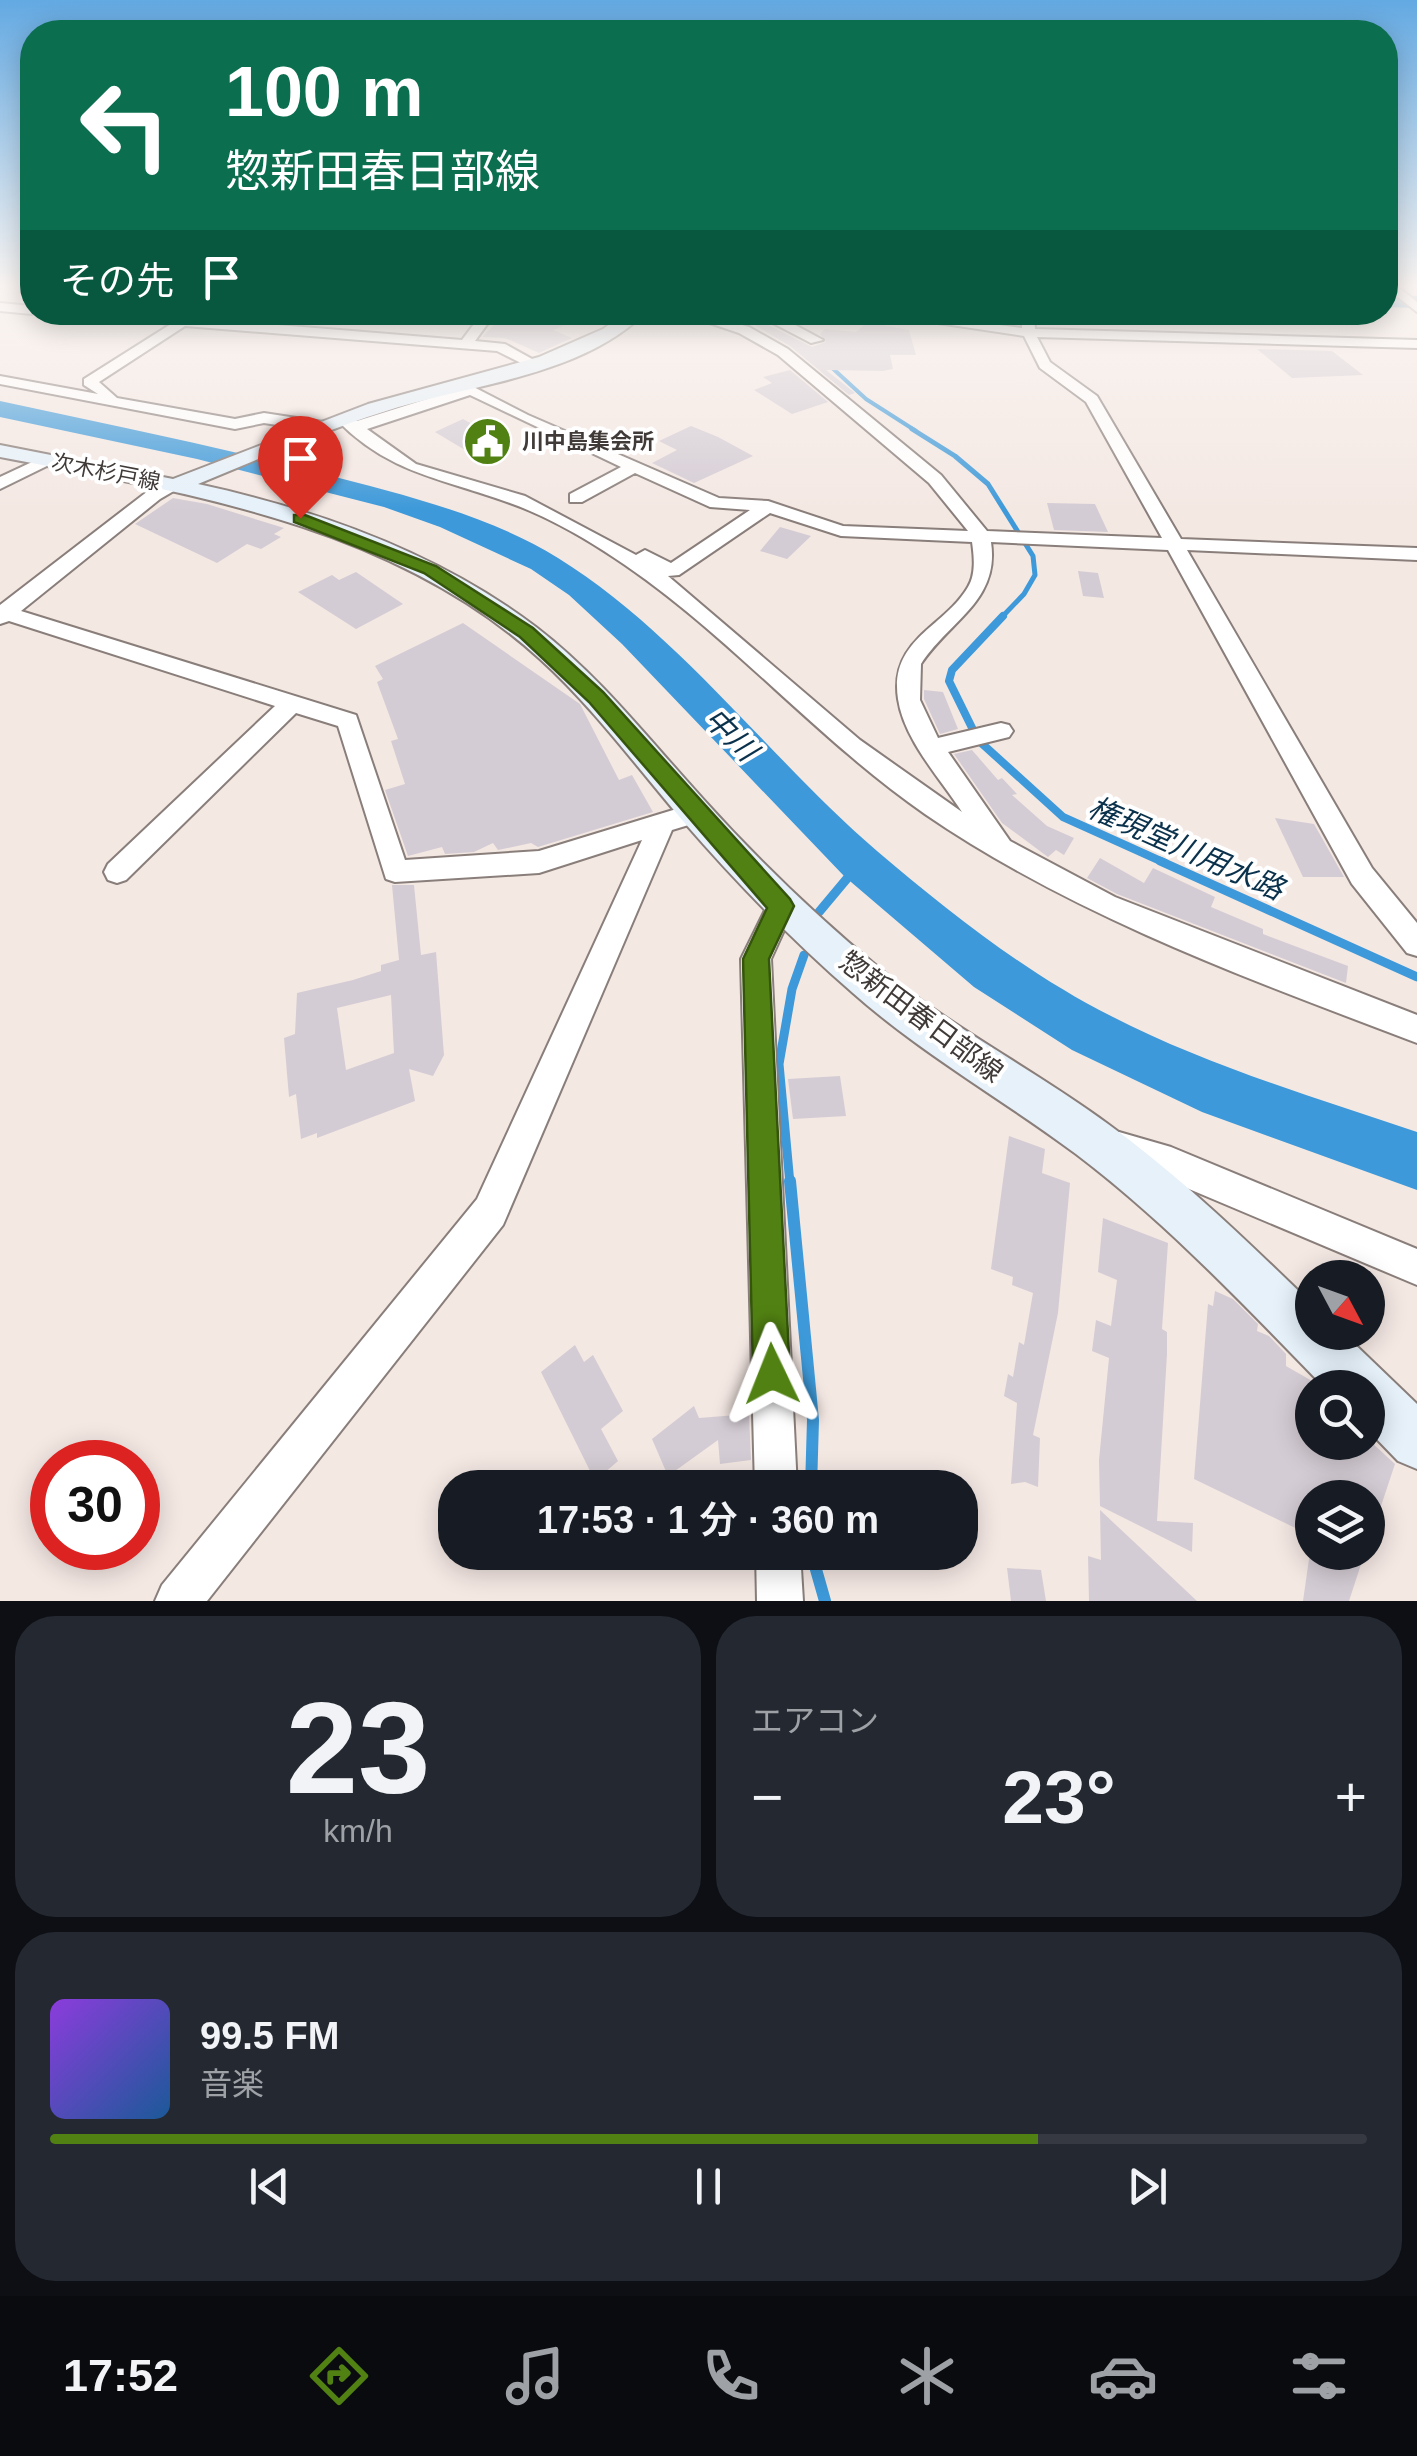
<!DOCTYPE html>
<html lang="ja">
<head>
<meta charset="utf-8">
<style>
	:root { --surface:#171b24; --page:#242831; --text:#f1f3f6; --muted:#9ea1a6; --line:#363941; --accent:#518112 }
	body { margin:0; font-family:Arial,"Noto Sans JP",sans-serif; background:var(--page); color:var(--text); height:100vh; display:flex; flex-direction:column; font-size:38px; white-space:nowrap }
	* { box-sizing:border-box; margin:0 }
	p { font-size:32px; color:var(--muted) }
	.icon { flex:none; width:55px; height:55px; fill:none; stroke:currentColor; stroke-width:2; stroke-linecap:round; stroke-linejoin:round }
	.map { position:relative; height:1601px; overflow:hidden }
	.panel { display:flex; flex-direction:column; gap:15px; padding:15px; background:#0d0f14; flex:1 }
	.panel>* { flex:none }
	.guide { position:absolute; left:20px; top:20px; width:1378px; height:305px; border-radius:40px; box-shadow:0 5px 25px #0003; background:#0b6e4f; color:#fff; overflow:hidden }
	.needle { width:65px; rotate:131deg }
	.fabs { position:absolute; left:1295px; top:1260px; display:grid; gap:20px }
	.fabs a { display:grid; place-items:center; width:90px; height:90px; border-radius:50%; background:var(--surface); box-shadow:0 5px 25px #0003; font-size:50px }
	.speed { position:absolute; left:30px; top:1440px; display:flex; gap:20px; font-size:50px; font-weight:700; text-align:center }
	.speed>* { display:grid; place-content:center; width:130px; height:130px; border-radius:50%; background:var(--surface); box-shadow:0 5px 25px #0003; line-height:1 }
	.speed .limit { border:15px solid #d22; background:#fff; color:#111 }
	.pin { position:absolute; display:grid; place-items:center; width:85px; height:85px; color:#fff; margin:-102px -42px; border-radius:50% 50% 50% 0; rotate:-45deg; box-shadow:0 0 10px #0007 }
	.pin .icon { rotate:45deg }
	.me { position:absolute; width:110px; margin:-55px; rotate:358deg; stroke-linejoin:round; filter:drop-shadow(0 0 8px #0008) }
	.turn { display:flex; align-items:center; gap:35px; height:210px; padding:0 40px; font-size:45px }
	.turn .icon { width:130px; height:130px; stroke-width:2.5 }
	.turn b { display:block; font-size:70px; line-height:85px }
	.then { display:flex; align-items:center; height:95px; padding:0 40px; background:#0003; gap:20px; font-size:38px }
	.big { font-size:75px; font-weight:600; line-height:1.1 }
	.panel .widget { flex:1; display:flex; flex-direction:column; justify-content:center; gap:15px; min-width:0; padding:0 35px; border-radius:40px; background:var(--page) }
	.panel .dial { align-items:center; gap:0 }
	.dial b { font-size:130px; line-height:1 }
	.song { display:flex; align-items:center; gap:30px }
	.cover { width:120px; height:120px; border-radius:15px; background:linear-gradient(135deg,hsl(270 70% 55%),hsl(210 70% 35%)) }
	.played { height:10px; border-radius:5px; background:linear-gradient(90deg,var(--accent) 75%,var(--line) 75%) }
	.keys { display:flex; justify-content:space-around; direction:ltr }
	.heat { display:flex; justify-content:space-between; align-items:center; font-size:55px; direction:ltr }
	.panel .tiles { flex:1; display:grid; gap:15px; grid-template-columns:1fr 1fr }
	.widget:last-child { grid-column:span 2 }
	.trip { position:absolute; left:438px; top:1470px; width:540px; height:100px; border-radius:40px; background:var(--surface); box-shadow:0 5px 25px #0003; font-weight:600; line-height:100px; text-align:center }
	.tabs { display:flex; height:160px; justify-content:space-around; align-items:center; background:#090b0e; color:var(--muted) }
	.tabs .icon { width:70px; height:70px }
	.tabs .selected { color:var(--accent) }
	.tabs b { font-size:45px; color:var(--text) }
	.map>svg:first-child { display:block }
</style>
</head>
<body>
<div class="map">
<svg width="1417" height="1601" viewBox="0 0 1417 1601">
	<rect width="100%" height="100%" fill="#f4e8e3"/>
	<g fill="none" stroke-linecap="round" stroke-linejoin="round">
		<!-- stream-far4 -->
		<g stroke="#3d99d9" stroke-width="4">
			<path d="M729 312 776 323"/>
			<path d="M829 365 866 399 916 431"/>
		</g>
		<!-- stream-far3 -->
		<path stroke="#3d99d9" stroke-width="5" d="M912 429 955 456 988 484 1033 556 1035 575 1024 594 1001 618"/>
		<!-- stream-far2 -->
		<path stroke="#3d99d9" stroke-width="8" d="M1003 616 952 670 949 681 978 740 1063 817 1165 863"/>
		<!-- stream-far1 -->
		<g stroke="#3d99d9" stroke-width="9">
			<path d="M1160 861 1417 977"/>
			<path d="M819 912 860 863"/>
			<path d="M790 1184 779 1064 792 989 804 955"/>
		</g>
		<!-- stream -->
		<g stroke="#3d99d9" stroke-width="12">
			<path d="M790 1181 813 1420 811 1488"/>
			<path d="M811 1552 825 1601"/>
		</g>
		<!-- river -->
		<g fill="#3d99d9" fill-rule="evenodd">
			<path d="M1385 295 1417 296V308L1385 307Z"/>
			<path d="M0 401C107 424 214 446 320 473 400 494 487 514 558 558 679 633 770 759 877 851 949 912 1027 974 1111 1016 1208 1066 1314 1097 1417 1132V1190L1202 1112 1072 1050 974 987 844 876 622 644 569 595 531 569 440 527 384 507 197 459 0 417Z"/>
		</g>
	</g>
	<!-- building -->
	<g fill="#d4ccd4" fill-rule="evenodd">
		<path d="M507 312H595V314L553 330 572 338 539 353 505 338 482 337Z"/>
		<path d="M752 317 812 347 826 342 820 334 825 329 856 332 867 322 909 330 916 355H890L893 369 883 371 826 370 855 393 849 395 790 346 750 322Z"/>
		<path d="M1257 349 1332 351 1363 375 1292 378Z"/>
		<path d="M790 370 828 402 792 414 754 390 772 383 763 377Z"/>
		<path d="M463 419 501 440 470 453 435 432Z"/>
		<path d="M691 426 718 437 753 456 694 483 652 463 677 450 659 441Z"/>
		<path d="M173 498 207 504 284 528 274 534 281 537 261 549 247 544 217 563 135 524Z"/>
		<path d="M1047 503 1095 504 1108 532 1054 530Z"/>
		<path d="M780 527 811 536 787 559 760 551Z"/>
		<path d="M1078 571 1098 573 1104 598 1083 596Z"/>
		<path d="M356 572 403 604 356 629 298 592 332 575 339 580Z"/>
		<path d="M463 623 580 704 619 780 632 775 653 812 538 847 531 843 498 850 493 843 474 852 445 854 442 847 408 856 385 790 405 784 391 741 398 739 377 682 383 679 375 666Z"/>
		<path d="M924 690 943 692 958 729 940 734 924 699Z"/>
		<path d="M972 750 998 780 1002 778 1017 794 1012 795 1047 826 1074 838 1064 855 1056 850 1048 857 1002 823 954 754Z"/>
		<path d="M1275 818 1314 824 1344 877H1303Z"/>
		<path d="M1100 858 1144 883 1153 868 1215 897 1211 907 1263 929V934L1348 966 1346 983 1117 894 1087 878Z"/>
		<path d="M392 885H414L421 955 436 952 444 1055 433 1076 409 1069 415 1101 317 1138V1133L301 1139 296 1094 289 1097 284 1038 295 1034 297 993 353 980 381 971V965L399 960ZM391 995 394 1053 346 1070 337 1008Z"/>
		<path d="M840 1076 846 1116 793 1119 788 1079Z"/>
		<path d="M1009 1136 1045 1149 1042 1173 1070 1183 1058 1313 1033 1435 1040 1438 1038 1487 1025 1482 1011 1484 1017 1403 1004 1396 1008 1374 1013 1377 1019 1342 1024 1345 1033 1293 1012 1285 1013 1277 991 1269Z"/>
		<path d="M1103 1218 1168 1243 1162 1329 1167 1332V1354L1157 1521 1193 1523 1192 1552 1100 1506 1099 1460 1109 1358 1092 1351 1096 1320 1111 1326 1117 1280 1098 1272Z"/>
		<path d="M1215 1291 1233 1299 1258 1324 1257 1331 1269 1336 1286 1354V1366L1312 1381V1442H1371L1395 1464 1371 1536 1368 1535V1498H1312V1536L1194 1479 1208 1304 1213 1306Z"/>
		<path d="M575 1345 584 1362 593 1355 623 1411 601 1429 618 1461 595 1481 541 1372Z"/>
		<path d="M694 1406 699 1418 749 1414 751 1460 720 1464 718 1440 668 1476 652 1439Z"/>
		<path d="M1100 1510 1197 1601H1089L1088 1556 1101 1560Z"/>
		<path d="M1310 1552H1365L1349 1601H1303Z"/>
		<path d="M1007 1568 1041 1570 1046 1601H1011Z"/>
	</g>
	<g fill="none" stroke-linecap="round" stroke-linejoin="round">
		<defs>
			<g id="street">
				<path d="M1385 287H1398L1417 302V312Z"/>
				<path d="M0 303 32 306V312H37L32 314 0 311Z"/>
				<path d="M59 312H118L462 340 483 312H496L475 341 505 344 543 365 531 368 497 351 185 326 99 382 117 398 235 419 264 413 323 422 331 427 323 432 264 423 235 429 0 384V376L98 394 84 385V379L171 324Z"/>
				<path d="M677 312H698L749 327 788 349 941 475 987 531 1162 538 1086 402 1040 368 1024 336 864 312H902L1022 328V312H1034L1035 329 1417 340V348L1037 337 1050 362 1097 396 1181 539 1417 548V560L1187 550 1372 868 1417 923V956L1407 953 1352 884 1168 550 991 542C1000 601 949 621 921 664L920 700 938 738 1001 723 1009 725 1013 731 1009 737 948 752 1010 841 1115 897 1417 1015V1043C1249 979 1074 916 925 814 811 735 721 625 604 551 576 533 541 514 510 503 442 478 389 474 336 419L344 414 357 421 459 389 453 384 460 380 528 415 719 498 768 501 843 526 968 531 929 483 778 355 739 333ZM470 395 621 467 570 494V502H582L635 473 710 507 750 510 671 563 645 550 636 555 525 496 416 464 367 429ZM770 513 841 536 972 542C974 556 976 574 968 587 944 628 889 639 898 699 904 740 940 778 962 812L860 740 668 576 679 575Z"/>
				<path d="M765 313H773L823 340 811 343 765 319Z"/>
				<path d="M47 455 55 460 53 463 0 489V477Z"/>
				<path d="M170 481 184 485 160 499 21 611 356 715 405 860 539 851 696 803 705 806 709 813 705 820 672 830 503 1225 207 1601H155L162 1585 477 1199 642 840 539 873 395 882 386 879 338 726 296 713 126 880 117 883 108 880 104 872 108 864 275 706 9 621 0 624V605L148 491Z"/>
				<path d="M781 894 791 898 795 906 771 959 797 1488H755L741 959 771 898Z"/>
				<path d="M1119 1132 1171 1147 1417 1249V1285L1170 1181 1107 1161 1102 1149 1107 1137Z"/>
				<path d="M756 1552H800L803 1601H757Z"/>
			</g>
			<path id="secondary" d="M626 312H646C579 378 468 384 383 412 320 432 259 459 198 484 318 510 437 552 536 627 600 676 650 741 704 800 758 860 816 916 878 967 950 1027 1033 1069 1108 1124 1182 1178 1247 1241 1312 1304V1332H1342L1417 1404V1469L1398 1461 1368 1430V1388H1325C1245 1306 1167 1223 1076 1154 1002 1099 922 1054 853 993 792 940 736 882 683 821 636 766 593 707 540 659 393 525 188 493 0 457V445L173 479 368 404 539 357 603 329Z"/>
		</defs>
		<!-- street casing -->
		<use href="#street" stroke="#897e7a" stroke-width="4"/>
		<!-- secondary casing -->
		<use href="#secondary" stroke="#897e7a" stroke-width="4"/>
		<!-- street -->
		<use href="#street" fill="#fff" fill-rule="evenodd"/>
		<!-- secondary -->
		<use href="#secondary" fill="#e6f1fa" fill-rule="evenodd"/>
	</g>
	<!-- sky -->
	<linearGradient id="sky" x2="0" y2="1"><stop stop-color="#63a9e2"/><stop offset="0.56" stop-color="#faf5f2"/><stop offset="1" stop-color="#faf5f2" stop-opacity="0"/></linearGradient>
	<rect width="1417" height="511" fill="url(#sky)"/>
	<!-- route -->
	<path fill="#518112" stroke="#35540c" stroke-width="2.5" d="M294 515H305L436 566 533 628 603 692 790 899 794 906 769 959 790 1374 784 1387 772 1392 759 1387 753 1374 743 959 767 908 589 702 520 637 424 573 294 522Z"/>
	<!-- icons -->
	<defs>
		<symbol id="civic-disc" viewBox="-11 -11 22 22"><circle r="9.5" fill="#518112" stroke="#fff"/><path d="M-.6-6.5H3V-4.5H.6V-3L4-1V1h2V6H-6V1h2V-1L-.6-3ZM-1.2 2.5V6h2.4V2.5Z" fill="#fff"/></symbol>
	</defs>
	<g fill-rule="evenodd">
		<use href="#civic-disc" x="460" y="414" width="55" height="55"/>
	</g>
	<g text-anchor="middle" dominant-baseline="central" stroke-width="8" stroke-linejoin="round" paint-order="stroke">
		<!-- far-poi labels -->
		<g font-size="22" font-weight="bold" fill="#403b39" stroke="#fff" text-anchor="start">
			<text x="522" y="441">川中島集会所</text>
		</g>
		<!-- far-street labels -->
		<g font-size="22" fill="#403b39" stroke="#fff">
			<text transform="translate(106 472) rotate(11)">次木杉戸線</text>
		</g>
		<!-- street labels -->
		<g font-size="28" fill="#403b39" stroke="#fff">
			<text transform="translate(921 1017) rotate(37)">惣新田春日部線</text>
		</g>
		<!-- water labels -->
		<g font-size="30" font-style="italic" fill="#0b324c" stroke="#fff">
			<text transform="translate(731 734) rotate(45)">中川</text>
			<text transform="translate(1186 848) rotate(24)">権現堂川用水路</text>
		</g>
	</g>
</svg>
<div class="fabs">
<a><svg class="needle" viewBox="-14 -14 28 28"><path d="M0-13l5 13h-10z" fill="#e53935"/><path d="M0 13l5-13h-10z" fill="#9ea1a6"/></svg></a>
<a><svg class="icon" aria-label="search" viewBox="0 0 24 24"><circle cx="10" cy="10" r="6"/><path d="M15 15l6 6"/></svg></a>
<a><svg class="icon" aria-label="layers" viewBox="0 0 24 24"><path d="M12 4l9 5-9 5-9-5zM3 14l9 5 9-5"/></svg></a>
</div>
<div class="speed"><div class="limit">30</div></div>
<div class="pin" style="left:300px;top:518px;background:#d93025"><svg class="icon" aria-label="arrive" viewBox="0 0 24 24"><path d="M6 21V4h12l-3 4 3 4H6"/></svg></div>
<svg class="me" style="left:772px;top:1374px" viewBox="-20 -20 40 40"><path d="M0-17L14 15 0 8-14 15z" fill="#518112" stroke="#fff" stroke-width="4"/></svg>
<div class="trip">17:53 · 1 分 · 360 m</div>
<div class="guide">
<div class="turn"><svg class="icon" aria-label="left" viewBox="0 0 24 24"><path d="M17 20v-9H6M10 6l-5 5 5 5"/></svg><div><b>100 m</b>惣新田春日部線</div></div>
<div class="then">その先<svg class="icon" aria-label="arrive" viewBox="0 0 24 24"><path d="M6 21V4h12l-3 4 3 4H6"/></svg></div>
</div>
</div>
<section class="panel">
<div class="tiles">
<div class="widget dial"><b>23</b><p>km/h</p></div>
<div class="widget"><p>エアコン</p>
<div class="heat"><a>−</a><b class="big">23°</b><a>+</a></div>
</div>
<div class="widget">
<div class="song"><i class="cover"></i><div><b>99.5 FM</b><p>音楽</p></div></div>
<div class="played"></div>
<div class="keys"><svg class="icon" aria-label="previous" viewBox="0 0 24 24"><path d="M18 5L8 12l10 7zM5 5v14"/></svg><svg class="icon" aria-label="pause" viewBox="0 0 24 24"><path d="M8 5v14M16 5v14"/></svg><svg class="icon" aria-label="next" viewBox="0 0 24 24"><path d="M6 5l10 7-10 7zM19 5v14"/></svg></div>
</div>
</div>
</section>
<nav class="tabs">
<b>17:52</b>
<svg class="icon selected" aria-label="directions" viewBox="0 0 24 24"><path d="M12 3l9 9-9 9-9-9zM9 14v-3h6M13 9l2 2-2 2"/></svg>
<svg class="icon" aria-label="music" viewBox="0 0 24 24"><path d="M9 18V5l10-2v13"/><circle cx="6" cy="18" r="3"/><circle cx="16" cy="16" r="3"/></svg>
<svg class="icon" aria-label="phone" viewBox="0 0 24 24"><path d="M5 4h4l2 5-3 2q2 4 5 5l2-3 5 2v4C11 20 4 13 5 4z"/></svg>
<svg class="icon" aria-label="climate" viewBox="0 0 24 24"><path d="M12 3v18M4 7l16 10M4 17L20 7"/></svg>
<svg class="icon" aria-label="car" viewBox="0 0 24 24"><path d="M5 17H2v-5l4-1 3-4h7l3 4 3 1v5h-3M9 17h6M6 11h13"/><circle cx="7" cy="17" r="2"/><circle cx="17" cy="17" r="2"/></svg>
<svg class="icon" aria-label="filters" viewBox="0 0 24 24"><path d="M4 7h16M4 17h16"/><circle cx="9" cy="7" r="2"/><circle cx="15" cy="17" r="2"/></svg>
</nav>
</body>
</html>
